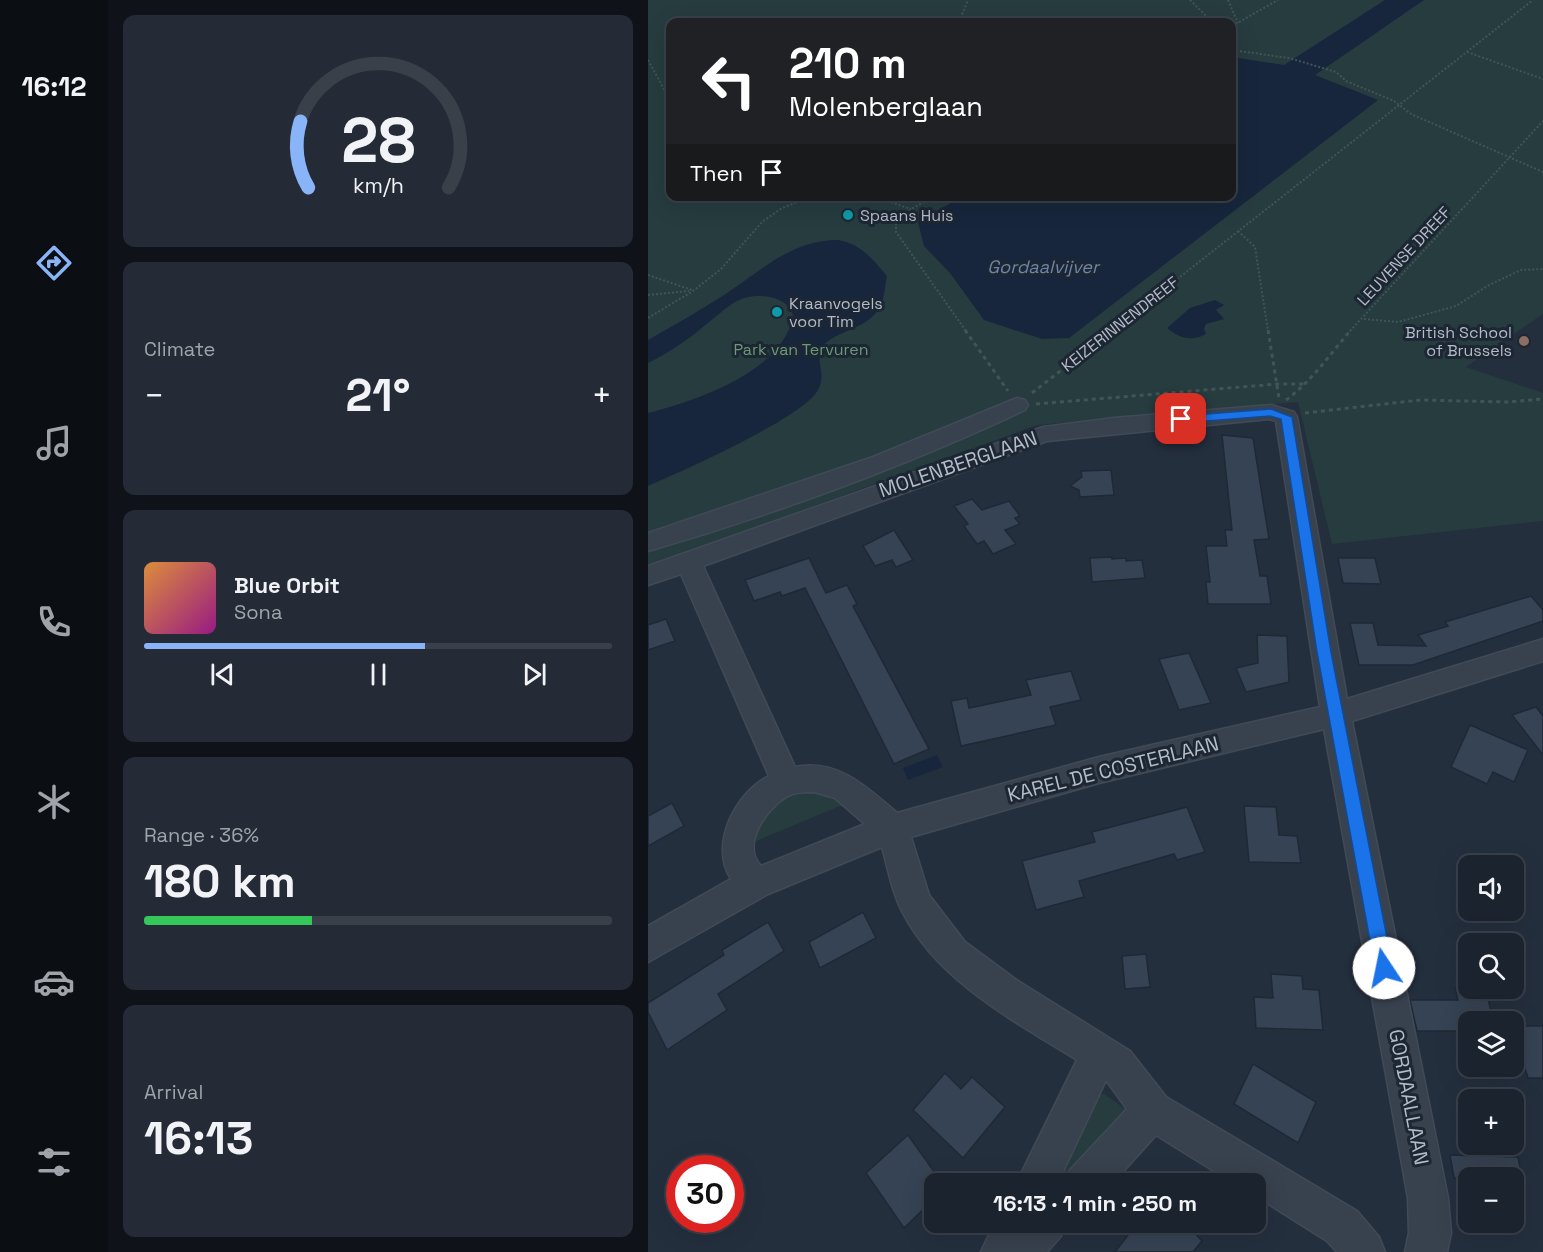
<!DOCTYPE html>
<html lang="en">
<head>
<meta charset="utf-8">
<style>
	:root { --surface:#1b232e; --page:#242b36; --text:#f1f3f6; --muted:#a0a4aa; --line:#39404a; --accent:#8ab4f8 }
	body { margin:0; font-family:"Space Grotesk",sans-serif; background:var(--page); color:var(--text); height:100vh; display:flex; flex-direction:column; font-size:22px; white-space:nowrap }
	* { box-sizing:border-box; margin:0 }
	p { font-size:20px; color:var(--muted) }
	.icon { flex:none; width:33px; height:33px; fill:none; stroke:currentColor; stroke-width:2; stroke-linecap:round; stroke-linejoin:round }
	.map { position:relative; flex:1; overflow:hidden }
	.sheet { display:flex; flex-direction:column; gap:15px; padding:15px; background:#0f1319; width:540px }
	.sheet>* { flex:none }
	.guide { position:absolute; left:18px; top:18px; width:570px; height:183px; border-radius:12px; box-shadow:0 6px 24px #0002,0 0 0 2px var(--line); background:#202124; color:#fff; overflow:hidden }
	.controls { position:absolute; left:810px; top:855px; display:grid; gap:12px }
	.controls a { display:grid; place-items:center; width:66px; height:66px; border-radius:12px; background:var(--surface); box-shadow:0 6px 24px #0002,0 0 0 2px var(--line); font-size:30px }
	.speed { position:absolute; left:18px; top:1155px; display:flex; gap:12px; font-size:30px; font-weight:700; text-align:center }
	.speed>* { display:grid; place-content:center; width:78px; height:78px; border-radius:50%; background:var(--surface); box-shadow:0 6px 24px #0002,0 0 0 2px var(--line); line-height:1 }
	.speed .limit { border:9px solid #d22; background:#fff; color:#111 }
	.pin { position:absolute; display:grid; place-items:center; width:51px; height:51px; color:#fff; margin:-26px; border-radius:12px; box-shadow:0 3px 9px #0006 }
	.me { position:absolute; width:66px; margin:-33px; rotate:349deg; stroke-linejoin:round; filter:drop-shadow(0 0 4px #0008) }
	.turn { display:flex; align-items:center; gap:21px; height:126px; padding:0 24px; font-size:27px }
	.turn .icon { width:78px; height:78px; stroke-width:2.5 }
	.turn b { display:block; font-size:42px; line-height:51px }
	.then { display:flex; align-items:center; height:57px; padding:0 24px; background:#0003; gap:12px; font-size:22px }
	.big { font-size:45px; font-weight:700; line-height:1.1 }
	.sheet .widget { flex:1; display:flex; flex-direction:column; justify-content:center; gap:9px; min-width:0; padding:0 21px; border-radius:12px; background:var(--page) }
	.sheet .dial { align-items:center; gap:0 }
	.dial svg { height:156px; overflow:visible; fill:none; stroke:var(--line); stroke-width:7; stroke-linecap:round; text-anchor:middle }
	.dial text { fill:var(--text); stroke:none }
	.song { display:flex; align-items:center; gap:18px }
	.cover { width:72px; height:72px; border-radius:9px; background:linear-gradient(135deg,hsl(30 70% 55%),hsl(310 70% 35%)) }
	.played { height:6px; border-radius:3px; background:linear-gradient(90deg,var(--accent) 60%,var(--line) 60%) }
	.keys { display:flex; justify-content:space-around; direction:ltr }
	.heat { display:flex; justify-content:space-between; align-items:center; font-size:33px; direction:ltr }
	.charge { height:9px; border-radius:4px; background:linear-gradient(90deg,#34c759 36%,var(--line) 0) }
	.trip { position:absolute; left:276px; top:1173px; width:342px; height:60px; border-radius:12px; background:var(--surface); box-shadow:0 6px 24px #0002,0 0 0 2px var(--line); font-weight:700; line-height:60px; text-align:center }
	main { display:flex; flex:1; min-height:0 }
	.tab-bar { display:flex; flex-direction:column; width:108px; justify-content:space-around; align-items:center; background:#0b0e12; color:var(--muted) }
	.tab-bar .icon { width:42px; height:42px }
	.tab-bar .active { color:var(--accent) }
	.tab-bar b { font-size:27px; color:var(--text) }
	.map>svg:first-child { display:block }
</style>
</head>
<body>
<main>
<nav class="tab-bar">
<b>16:12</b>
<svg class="icon active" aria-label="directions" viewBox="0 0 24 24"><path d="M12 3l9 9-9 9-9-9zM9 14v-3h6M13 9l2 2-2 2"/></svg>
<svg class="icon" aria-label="music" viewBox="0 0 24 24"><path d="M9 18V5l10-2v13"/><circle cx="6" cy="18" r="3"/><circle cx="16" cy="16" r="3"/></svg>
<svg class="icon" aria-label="phone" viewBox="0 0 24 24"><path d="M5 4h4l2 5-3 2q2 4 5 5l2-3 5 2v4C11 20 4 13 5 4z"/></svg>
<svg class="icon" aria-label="climate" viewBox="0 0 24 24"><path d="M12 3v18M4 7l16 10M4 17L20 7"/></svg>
<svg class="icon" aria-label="car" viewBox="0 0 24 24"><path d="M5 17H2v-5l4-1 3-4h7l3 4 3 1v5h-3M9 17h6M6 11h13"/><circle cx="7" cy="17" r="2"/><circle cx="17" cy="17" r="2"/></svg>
<svg class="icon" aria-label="filters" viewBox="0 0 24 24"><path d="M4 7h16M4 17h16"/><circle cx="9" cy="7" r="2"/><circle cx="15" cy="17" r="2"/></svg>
</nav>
<section class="sheet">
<div class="widget dial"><svg viewBox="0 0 100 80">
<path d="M14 69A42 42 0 1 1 86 69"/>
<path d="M14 69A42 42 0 0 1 10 35" stroke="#8ab4f8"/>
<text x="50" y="56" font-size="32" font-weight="700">28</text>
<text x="50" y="72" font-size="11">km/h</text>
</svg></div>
<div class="widget"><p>Climate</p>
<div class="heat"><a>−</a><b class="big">21°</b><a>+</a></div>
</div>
<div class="widget">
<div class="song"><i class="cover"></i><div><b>Blue Orbit</b><p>Sona</p></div></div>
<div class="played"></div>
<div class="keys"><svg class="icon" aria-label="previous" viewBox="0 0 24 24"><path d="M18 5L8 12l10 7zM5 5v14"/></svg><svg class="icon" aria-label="pause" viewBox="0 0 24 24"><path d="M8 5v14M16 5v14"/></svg><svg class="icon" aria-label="next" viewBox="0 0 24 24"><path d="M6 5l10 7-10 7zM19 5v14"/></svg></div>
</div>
<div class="widget"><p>Range · 36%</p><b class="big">180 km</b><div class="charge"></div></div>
<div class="widget"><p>Arrival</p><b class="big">16:13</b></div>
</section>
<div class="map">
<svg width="895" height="1252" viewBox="0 0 895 1252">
	<rect width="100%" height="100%" fill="#242f3e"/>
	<!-- green -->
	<g fill="#263c3f" fill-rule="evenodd">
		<path d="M0 0H895V314L818 367 895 393V521L684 544 650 402 389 425 0 566ZM22 22H584V196H22Z"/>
		<path d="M159 788 204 801 96 846 120 803Z"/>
		<path d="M456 1094 480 1111 419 1179H407L446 1095Z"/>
	</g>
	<!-- water -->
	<g fill="#17263c">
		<path d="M737 0H776L667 75 730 100 421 338 394 339 336 320 302 273 276 246 270 222 313 197 584 196V57L636 65Z"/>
		<path d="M190 240C214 244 225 260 239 276 237 284 237 295 233 304 222 331 188 328 172 349 169 363 178 376 170 390 156 417 33 472 0 486V413C47 401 135 372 145 316 140 294 105 292 89 301 76 308 66 319 55 327 38 341 20 353 0 363V340C25 326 51 311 76 295 113 271 143 240 190 240Z"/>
		<path d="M567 300 576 305 568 310 576 319 558 324 556 329 558 334C543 342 531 338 519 328L542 308Z"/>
		<path d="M289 755 295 767 260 780 255 768Z"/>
	</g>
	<!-- building -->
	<g fill="#364354" stroke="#1f2835" stroke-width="1.5">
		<path d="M574 435 605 438 621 539 606 540 612 576H619L623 604H560L558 582H562L558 546H579L577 530H584Z"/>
		<path d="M463 470 466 495 432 497 431 490 422 486 434 477 433 471Z"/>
		<path d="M324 499 334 510 361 501 372 516 367 518 372 524 357 530 368 544 345 554 336 541 329 544 316 526 320 524 306 506Z"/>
		<path d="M246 530 265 560 248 567 244 560 227 566 215 546Z"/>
		<path d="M464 557V559L478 558V561L494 560 497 578 444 582 442 558Z"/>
		<path d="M161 558 178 593 199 585 209 604 205 606 281 749 246 764 157 588 134 596 132 592 106 601 97 580Z"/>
		<path d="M690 558H727L733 584 695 583Z"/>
		<path d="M883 596 895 610V621L765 665H711L702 623H725L730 645 778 646 770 635 800 626 797 622Z"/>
		<path d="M18 619 27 641 0 650V625Z"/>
		<path d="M609 635 639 636 641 682 598 692 588 668 610 663Z"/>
		<path d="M541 653 563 703 531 710 511 659Z"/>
		<path d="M423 671 433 700 402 707 408 725 313 746 303 701 319 698 321 708 383 695 378 680Z"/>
		<path d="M888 707 895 716V755L864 715Z"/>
		<path d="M822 725 880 750 866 782 845 772 839 784 803 767Z"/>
		<path d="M24 803 36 826 0 846V816Z"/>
		<path d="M596 806 628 807 631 835 649 836 653 863 601 862Z"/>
		<path d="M539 807 557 852 529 860 526 854 431 881 436 897 388 910 374 861 447 842 444 832Z"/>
		<path d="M215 912 228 938 172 968 161 942Z"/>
		<path d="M120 922 136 951 70 994 79 1010 19 1050 0 1012V1003L76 955 74 950Z"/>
		<path d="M498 954 502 987 477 989 474 956Z"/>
		<path d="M623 974 654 976 655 989 671 990 675 1030 608 1028 606 997 625 998Z"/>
		<path d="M807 988H837L846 1022H820V1031H769L762 1000H810Z"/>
		<path d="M866 1026H895V1078H880L876 1065H866Z"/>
		<path d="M605 1064 668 1102 650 1143 586 1104Z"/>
		<path d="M297 1073 313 1089 324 1077 357 1107 315 1158 265 1110Z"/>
		<path d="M260 1135 295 1184H286V1199L256 1228 218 1173Z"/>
		<path d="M802 1155 870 1157 874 1178H806Z"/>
		<path d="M490 1222H537L554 1241 545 1252H467Z"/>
	</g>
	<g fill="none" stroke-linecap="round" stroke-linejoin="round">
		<defs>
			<g id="minor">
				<path d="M369 398 377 400 380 405 377 410C258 466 127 514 0 551V533L225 457Z"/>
				<path d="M623 405 646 412 649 417 699 699 895 639V661L704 721 800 1198 803 1233 799 1252H757L761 1233 760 1198 676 729 451 783 263 837 281 895 317 942 370 981 482 1051 518 1097 709 1211 731 1237 737 1252H689L679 1241 608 1196V1184H587L508 1135 464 1184H416L422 1170 479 1109 458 1080 409 1184H368L429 1060C365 1020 291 982 255 913 244 893 240 868 234 847L120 894 0 962V926L83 879C61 845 87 793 121 776L33 574 0 585V566L395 427 466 418ZM621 419 628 421 672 707 451 757 249 813C220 788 189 758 147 767L55 566 399 441ZM166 792 187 798 217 824 113 866C93 845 118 809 138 797 147 792 156 792 166 792Z"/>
				<path d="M347 1222H419L413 1236 399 1252H333Z"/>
			</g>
		</defs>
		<!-- minor casing -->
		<use href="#minor" stroke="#414a57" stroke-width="3"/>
		<!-- path-far1 -->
		<g stroke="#3f5557" stroke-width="2" stroke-dasharray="2 2" stroke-linecap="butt">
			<path d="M542 0 564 22"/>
			<path d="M580 0 590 23"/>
			<path d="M311 22 320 0"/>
			<path d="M584 26 630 0"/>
			<path d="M584 50 641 58 688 72 698 81 746 101 763 114 895 172"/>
			<path d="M819 52 895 79"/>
			<path d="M0 60 22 100"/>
			<path d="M224 196 263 209"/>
			<path d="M264 196 275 201"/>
			<path d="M287 196 263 209 248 222V232L318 331"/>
			<path d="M590 231 607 247 620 331"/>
			<path d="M0 275 44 290"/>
			<path d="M0 295 41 291"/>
			<path d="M0 318 45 291 73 269 114 222 134 208 166 196"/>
			<path d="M716 319 750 322 808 306 841 285 873 270 895 269"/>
			<path d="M463 331 885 0"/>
			<path d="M702 331 895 121"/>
		</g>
		<!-- path -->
		<g stroke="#3f5557" stroke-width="3" stroke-dasharray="4 4" stroke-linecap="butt">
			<path d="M317 330 360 391"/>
			<path d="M620 330 631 398"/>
			<path d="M384 393 465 330"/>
			<path d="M638 400C664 381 682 354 703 330"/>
			<path d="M388 404 629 384H658"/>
			<path d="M657 413 772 400 859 402 895 399"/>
		</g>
		<!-- minor -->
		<use href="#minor" fill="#38414e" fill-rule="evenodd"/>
	</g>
	<!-- route -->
	<path fill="#1a73e8" stroke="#114b97" stroke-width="1.5" d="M623 409 644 417 683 652 745 968 742 974 736 976 729 974 727 968 669 652 633 419 622 416 533 423 528 419 533 416Z"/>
	<!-- markers -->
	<g fill="#0f9aa8" stroke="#1d2633" stroke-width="2">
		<circle cx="200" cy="215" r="6"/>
		<circle cx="129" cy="312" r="6"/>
	</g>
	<circle fill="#8d6e63" stroke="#1d2633" stroke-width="2" cx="876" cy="341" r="6"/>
	<g text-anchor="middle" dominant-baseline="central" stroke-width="6" stroke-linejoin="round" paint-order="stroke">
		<!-- far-poi labels -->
		<g font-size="16" fill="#b4bcc9" stroke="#1d2633" text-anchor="start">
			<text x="212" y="215">Spaans Huis</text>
			<text x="141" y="303">Kraanvogels<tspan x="141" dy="18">voor Tim</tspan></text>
			<text x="864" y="332" text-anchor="end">British School<tspan x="864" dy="18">of Brussels</tspan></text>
		</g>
		<!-- far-street labels -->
		<g font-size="16" fill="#b4bcc9" stroke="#1d2633">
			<text transform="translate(756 256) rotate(-47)">LEUVENSE DREEF</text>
			<text transform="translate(472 324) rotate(-38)">KEIZERINNENDREEF</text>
		</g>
		<!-- far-park labels -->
		<g font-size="16" fill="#6b9a76" stroke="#1d2633">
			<text x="153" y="349">Park van Tervuren</text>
		</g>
		<!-- far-water labels -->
		<g font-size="18" font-style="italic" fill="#6d86a8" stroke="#1d2633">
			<text x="395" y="266">Gordaalvijver</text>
		</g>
		<!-- street labels -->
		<g font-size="20" fill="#b4bcc9" stroke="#1d2633">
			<text transform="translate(310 464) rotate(-19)">MOLENBERGLAAN</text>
			<text transform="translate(465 769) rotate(-14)">KAREL DE COSTERLAAN</text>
			<text transform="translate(761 1097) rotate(79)">GORDAALLAAN</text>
		</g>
	</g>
</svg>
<div class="controls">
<a><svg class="icon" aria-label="sound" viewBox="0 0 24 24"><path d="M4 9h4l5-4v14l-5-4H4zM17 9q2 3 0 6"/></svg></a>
<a><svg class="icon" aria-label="search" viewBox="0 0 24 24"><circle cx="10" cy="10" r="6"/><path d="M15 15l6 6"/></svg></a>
<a><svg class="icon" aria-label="layers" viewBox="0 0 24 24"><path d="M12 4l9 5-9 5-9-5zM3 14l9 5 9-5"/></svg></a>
<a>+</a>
<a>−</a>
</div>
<div class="speed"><div class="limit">30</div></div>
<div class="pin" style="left:533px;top:419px;background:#d93025"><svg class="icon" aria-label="arrive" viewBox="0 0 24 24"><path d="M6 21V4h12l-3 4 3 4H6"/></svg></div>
<svg class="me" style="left:736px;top:968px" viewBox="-20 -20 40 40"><circle r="19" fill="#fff"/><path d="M0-13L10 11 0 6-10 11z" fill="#1a73e8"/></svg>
<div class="trip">16:13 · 1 min · 250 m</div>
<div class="guide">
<div class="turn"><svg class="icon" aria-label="left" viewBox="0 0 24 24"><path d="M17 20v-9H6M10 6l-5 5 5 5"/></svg><div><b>210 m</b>Molenberglaan</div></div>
<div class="then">Then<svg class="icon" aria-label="arrive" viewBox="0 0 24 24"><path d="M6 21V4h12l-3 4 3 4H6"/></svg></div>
</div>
</div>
</main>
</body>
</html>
